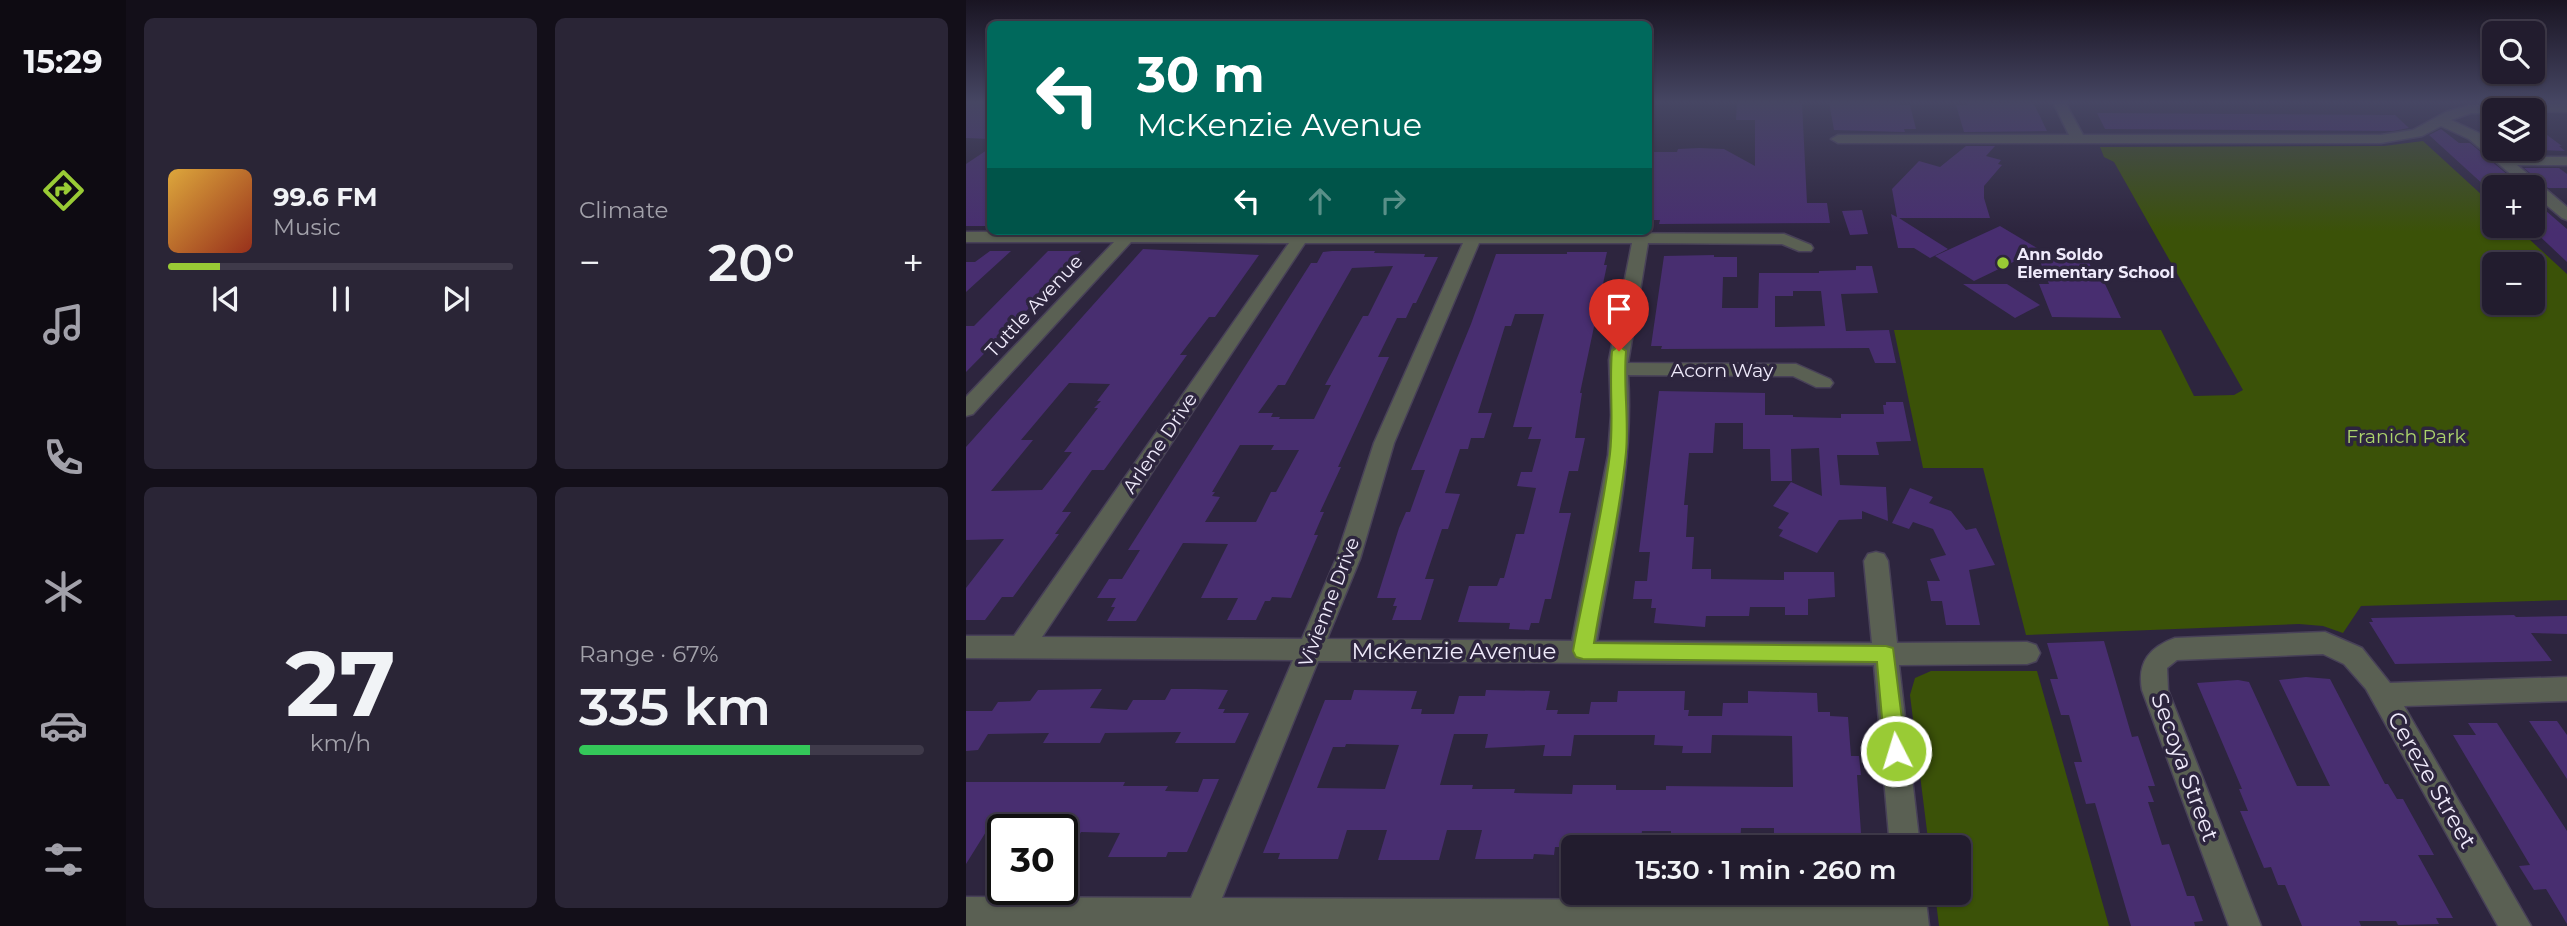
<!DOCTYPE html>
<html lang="en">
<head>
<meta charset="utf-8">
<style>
	:root { --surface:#221c2e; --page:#2a2536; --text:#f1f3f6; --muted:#a2a1aa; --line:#3f3a4a; --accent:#99cb35 }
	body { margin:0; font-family:Montserrat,sans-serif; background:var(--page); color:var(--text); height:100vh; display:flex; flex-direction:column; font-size:26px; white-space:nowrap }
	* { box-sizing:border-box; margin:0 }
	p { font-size:23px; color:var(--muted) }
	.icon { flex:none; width:38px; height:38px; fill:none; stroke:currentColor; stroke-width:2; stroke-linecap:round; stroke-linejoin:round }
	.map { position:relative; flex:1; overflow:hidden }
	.panel { display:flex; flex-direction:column; gap:18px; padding:18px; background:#130f19; width:840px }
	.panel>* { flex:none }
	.banner { position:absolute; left:21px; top:21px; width:665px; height:214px; border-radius:10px; box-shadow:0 2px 5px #0004,0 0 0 2px var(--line); background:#00695c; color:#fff; overflow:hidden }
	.buttons { position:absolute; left:1516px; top:21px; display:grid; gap:14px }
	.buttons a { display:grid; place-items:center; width:63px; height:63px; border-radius:10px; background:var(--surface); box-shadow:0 2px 5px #0004,0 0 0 2px var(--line); font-size:35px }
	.speed { position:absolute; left:21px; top:814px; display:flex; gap:14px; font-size:35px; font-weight:700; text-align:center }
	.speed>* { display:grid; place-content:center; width:91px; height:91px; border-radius:50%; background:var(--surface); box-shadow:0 2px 5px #0004,0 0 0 2px var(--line); line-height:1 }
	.speed .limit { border:4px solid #111; border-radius:10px; background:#fff; color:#111 }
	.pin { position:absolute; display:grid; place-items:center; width:60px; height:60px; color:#fff; margin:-72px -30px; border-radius:50% 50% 50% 0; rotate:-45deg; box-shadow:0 0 7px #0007 }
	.pin .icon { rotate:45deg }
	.me { position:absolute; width:77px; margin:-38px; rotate:355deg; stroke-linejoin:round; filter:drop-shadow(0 0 5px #0008) }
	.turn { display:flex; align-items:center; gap:24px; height:147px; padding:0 35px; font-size:32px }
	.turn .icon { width:91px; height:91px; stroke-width:2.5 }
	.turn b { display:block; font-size:49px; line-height:60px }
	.lanes { display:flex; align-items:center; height:66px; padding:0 35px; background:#0003; justify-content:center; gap:35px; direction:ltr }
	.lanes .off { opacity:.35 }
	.big { font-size:52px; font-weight:600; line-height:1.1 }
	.panel .card { flex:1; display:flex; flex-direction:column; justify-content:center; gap:10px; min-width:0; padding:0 24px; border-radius:10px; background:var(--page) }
	.panel .dial { align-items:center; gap:0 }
	.dial b { font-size:91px; line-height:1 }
	.song { display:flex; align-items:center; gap:21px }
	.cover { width:84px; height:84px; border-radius:10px; background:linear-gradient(135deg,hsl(40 70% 55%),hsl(10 70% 35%)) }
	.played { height:7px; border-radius:4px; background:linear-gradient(90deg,var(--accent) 15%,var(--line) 15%) }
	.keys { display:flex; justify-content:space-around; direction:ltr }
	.heat { display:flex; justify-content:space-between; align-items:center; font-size:38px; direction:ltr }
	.charge { height:10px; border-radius:5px; background:linear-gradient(90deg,#34c759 67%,var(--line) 0) }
	.panel .tiles { flex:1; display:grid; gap:18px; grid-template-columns:repeat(2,1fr) }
	.trip { position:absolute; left:595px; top:835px; width:410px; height:70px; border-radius:10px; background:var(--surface); box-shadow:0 2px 5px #0004,0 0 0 2px var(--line); font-weight:600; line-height:70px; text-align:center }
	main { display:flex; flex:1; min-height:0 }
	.menu { display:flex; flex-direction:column; width:126px; justify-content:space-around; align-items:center; background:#0e0b12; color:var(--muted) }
	.menu .icon { width:49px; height:49px }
	.menu .current { color:var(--accent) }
	.menu b { font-size:32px; color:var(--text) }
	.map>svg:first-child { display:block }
</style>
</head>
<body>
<main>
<nav class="menu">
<b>15:29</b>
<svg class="icon current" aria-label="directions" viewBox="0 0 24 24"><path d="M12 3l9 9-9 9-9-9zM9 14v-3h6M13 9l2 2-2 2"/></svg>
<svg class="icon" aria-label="music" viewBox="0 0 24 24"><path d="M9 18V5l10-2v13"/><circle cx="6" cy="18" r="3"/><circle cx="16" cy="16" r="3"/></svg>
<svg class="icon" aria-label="phone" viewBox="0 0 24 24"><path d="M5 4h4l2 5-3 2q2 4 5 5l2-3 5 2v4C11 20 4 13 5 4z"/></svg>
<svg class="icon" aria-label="climate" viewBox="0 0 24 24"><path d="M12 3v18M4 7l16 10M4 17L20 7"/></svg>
<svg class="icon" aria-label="car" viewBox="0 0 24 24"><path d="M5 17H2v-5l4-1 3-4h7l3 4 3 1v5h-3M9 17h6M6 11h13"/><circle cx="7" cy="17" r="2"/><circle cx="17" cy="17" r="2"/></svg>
<svg class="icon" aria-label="filters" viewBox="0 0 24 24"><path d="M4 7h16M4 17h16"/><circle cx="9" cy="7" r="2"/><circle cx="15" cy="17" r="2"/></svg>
</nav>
<section class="panel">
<div class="tiles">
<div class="card">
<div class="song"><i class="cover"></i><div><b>99.6 FM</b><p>Music</p></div></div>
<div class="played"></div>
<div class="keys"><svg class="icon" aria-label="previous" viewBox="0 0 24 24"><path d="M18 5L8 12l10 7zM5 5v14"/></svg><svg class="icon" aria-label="pause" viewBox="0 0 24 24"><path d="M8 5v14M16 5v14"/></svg><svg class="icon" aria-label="next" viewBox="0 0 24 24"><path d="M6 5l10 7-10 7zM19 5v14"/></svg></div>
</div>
<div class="card"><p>Climate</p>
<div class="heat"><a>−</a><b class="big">20°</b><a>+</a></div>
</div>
<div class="card dial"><b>27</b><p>km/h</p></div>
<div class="card"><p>Range · 67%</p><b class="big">335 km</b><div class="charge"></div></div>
</div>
</section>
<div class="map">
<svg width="1601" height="926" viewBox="0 0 1601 926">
	<rect width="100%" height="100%" fill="#2d253e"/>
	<!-- green -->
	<g fill="#3b5208" fill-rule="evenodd">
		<path d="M1457 141 1528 206V226H1549L1601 274V600L1395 606 1377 633 1357 626 1333 624 1060 635 1017 468H957L928 330H1195L1228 396 1268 395 1277 390 1148 162 1138 157 1134 147 1418 146ZM1528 264H1566V303H1528Z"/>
		<path d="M965 671H1071L1143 926H973L969 893 992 892V847H963L944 695 949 678Z"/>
	</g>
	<!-- building -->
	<g fill="#482e70" fill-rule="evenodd">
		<path d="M0 102H24V139L0 138Z"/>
		<path d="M771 102 836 103 841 203H861L864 223 693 224 694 220H682L687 184H682V152H711L712 149 733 148 758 149 789 166V120H770Z"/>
		<path d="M863 102H932L933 105H944L950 129H938L939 132 868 130Z"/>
		<path d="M1000 102 1068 104 1081 131 998 132 990 105H1001Z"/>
		<path d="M1131 113 1429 115 1443 128 1427 131 1139 129Z"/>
		<path d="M1566 124 1596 146H1593L1599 151 1571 150 1576 154H1542L1533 149H1566Z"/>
		<path d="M1475 129 1493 143H1504L1556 187H1520L1463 135Z"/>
		<path d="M1000 146H1029L1020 156 1035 160 1032 164 1036 165 1018 186V198L1024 218H933L982 249 964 258 948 248H932L925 214 931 217 926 189 953 161 974 167Z"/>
		<path d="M24 148V226H0V164Z"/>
		<path d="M1558 168H1593L1601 174V188H1582Z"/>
		<path d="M1566 199 1601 229V262L1566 229Z"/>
		<path d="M896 210 902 234 884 235 876 211Z"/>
		<path d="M1034 226 1071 248 1088 254H1112L1114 258H1121L1126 269H1136L1143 284H1139L1155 318 1086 317 1073 284H1083L1070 251 1008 281 969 256Z"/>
		<path d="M177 249 293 255 249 317H243L214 355H221L138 470H126L96 512H105L89 534H93L47 597H36L19 620H0V588L38 539 0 540V447ZM103 383 144 384 131 401H135L128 408H132L98 452H106L76 490 25 491 67 440H55Z"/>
		<path d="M24 251H45L0 292V262H9Z"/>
		<path d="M82 251H115L60 305H66L0 372V326H8Z"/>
		<path d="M366 251H409L408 253 459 254 458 257H472L450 303H447L440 318H431L412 357H423L372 467H375L354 512H358L348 535H352L325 598 306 597 304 601H299L290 620H261L272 598H235L262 544 217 543 170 621H141L149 607H145L150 598H131L143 579H156L174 550H162L345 263H351L357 252ZM427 266 402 316H397L359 385H365L348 419H313L314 417H305L307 413H292L312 385H319L386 268ZM274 445H308L305 450H333L310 492H305L290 522H239L254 497 246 496 249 492H246Z"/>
		<path d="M601 252H641L638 265H641L614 393H616L609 438H619L612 471H603L593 513H605L585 599H579L573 623H565L563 630 543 629 544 623 492 622 503 586H531L534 578H538L550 534H558L570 488 551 486 555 472H566L575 439H562L566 427H547L578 314H549L545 326H539L512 413H526L518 438H505L502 449H494L479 493 494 494 482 529H476L459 579H468L455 620H426L431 606H427L430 598H411L433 528 440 512H444L459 470H445L505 324 530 254H601Z"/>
		<path d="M748 255V257H771V277H757L756 308H792L793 273H853V271L890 270V266H906L912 293 875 294 880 331 923 330 930 363H909L903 348 695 349 696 346H685L698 256ZM827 291H855L859 326 809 327V296H827Z"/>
		<path d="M997 284H1041L1074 305 1049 318Z"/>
		<path d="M693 391 799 393V415H827V417L875 418V414H918L917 405H920V402H937L945 441 910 442 913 455H871L874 485 920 487 922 521 896 511V519L873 520 851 553 813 536 817 530 812 528 823 513 807 506 825 482 856 496 853 448 825 449 826 481H805L804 449H777V423H749L747 453H723L718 505H722L720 537H728L726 569H745V579L818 580V572H868L869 597 842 599V615H819V607H784L783 616H740L739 627 688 623 690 608H685L686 599H667L669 581H681L684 552H673Z"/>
		<path d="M944 488 967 497 963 503 985 511 1000 530 1010 528 1029 565 1003 570 1014 625H980L976 601H965L961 581H974L964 559 980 555 967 529 947 522 943 529 926 523Z"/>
		<path d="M1548 615 1550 617 1601 616V634L1565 633 1586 661 1429 664 1403 622H1407L1405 618Z"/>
		<path d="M1138 641 1166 737 1172 736 1189 786H1182L1188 802H1182L1196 845 1203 844 1221 896H1228L1237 921 1228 922 1229 926H1165L1129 803 1120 804 1108 762H1116L1103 715H1095L1084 679H1092L1081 643Z"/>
		<path d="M1340 677 1364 679 1419 784H1422L1431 799H1437L1468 855H1452L1487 918H1470L1473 924 1432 925 1430 921H1393L1395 926H1336L1319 885H1312L1305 867 1298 868 1274 811H1282L1273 789H1276L1231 683 1272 680 1283 682 1331 786H1364L1313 680Z"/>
		<path d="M136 689 124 708 161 710 167 700H199L205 689H231L262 690 252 709H259L257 713H283L269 743H209L215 732 139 733 134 743H77L83 733 22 734 12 750 0 751V711H26L32 702 64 701 72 690Z"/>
		<path d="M388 690 451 691 445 709H456L455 714H488L493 696H519L520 690 584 691 580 710H592L591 714H623L625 702H651L652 691H719L718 710H723L722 716H756L757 703H782V691L851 693 852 712H864V716L882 717 885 756H893L895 775H891L896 847H818V837H808V828H775L774 847H714V837L705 836V831H676L674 847H589L588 855 568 854 567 859H509L516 830H481L473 860H412L421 830H381L372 859H312L314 853H297L359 700H385ZM488 734H522L519 748 579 745 577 756H605L608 735H689L688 745 717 746 716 753H745L746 735 826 736 827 787 700 786V790H650V785H607L606 794 548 793 549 789H506L507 785H474ZM380 744 433 745 419 789 351 788 367 747H379Z"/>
		<path d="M1563 721H1591L1601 735V779Z"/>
		<path d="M1502 723H1531L1601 831V924L1580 889 1568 890 1553 866 1564 865 1487 735H1510Z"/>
		<path d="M237 779H253L221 852H202L200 857H142L154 833 115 832 96 866V830L23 827 0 864V782H159L157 786H202L199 791 232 792Z"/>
	</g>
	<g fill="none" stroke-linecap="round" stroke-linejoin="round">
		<defs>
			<g id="minor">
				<path d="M1087 102H1099L1117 135H1415L1447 130 1480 112 1504 105 1601 104V112L1528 110V113H1505L1485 120 1513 133 1528 146V149L1541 157H1601V165H1551L1601 207V220L1596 218 1566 193V187H1560L1503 139 1475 126 1456 136 1415 143H872L865 139 872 135H1103Z"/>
				<path d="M158 231 818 234 845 245 847 248 845 251H833L816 244 682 243 662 363 830 364 864 379 867 383 864 387H850L827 376 662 375C668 464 646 553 631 641L906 643 898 561 902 554 910 552 918 554 922 561 931 643 1061 642 1070 645 1074 653 1070 661 1061 664 933 665 954 847H924L908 665 352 661 256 898 929 901V892H959L963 926H0V897L225 898 327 660 0 658V636H48L323 243 165 242 7 414 0 416V397L148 242H0V232ZM339 243H497L408 443 370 559 336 639 76 637ZM513 243H666L643 360 645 415 642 455 606 641 361 639 394 559 428 443Z"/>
				<path d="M1359 632 1396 648 1424 683 1601 677V701L1438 706 1565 926H1532L1400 689 1378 664 1357 654 1211 660 1201 668 1202 690 1295 926H1263L1176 690C1171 662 1184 647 1209 638Z"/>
			</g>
		</defs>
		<!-- minor casing -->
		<use href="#minor" stroke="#484158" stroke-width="3"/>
		<!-- minor -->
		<use href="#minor" fill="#5a6053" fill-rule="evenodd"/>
	</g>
	<!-- sky -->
	<linearGradient id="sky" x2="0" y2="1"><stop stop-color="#191422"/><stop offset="0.44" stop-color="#464663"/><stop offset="1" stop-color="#464663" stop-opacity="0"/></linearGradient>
	<rect width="1601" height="232" fill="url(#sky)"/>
	<!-- route -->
	<path fill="#99cb35" stroke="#638422" stroke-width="2" d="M653 346 660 351C657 385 663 418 660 452 654 516 638 580 628 643L920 646 927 648 940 751 937 758 930 761 923 758 919 751 911 662 617 659 610 657 607 651C619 585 636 520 644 454 648 419 643 385 646 351Z"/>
	<!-- markers -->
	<circle fill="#99cb35" stroke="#2d253e" stroke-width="2.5" cx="1037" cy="263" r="7"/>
	<g text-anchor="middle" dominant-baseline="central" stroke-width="7" stroke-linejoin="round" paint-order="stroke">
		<!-- far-poi labels -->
		<g font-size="16" font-weight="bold" fill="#efeafb" stroke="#2d253e" text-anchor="start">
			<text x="1051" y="254">Ann Soldo<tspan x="1051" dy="18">Elementary School</tspan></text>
		</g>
		<!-- street labels -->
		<g font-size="19" fill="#efeafb" stroke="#2d253e">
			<text transform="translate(68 306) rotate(-47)">Tuttle Avenue</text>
			<text x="756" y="370">Acorn Way</text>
			<text transform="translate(194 443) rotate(-56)">Arlene Drive</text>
			<text transform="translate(363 602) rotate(-69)">Vivienne Drive</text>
		</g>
		<!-- park labels -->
		<g font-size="19" fill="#acd46c" stroke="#2d253e">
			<text x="1440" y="436">Franich Park</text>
		</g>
		<!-- near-street labels -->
		<g font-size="23" fill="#efeafb" stroke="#2d253e">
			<text x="488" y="651">McKenzie Avenue</text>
			<text transform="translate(1219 767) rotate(70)">Secoya Street</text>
			<text transform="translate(1466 780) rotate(60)">Cereze Street</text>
		</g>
	</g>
</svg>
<div class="buttons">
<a><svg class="icon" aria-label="search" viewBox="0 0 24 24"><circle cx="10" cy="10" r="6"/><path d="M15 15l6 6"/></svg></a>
<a><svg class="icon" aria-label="layers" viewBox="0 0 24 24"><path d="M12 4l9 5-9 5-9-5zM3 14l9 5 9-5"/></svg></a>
<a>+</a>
<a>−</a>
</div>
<div class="speed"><div class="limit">30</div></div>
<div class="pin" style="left:653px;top:351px;background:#d93025"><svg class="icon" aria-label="arrive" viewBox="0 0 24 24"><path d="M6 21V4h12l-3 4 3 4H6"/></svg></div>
<svg class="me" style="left:930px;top:751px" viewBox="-20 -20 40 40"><circle r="17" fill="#99cb35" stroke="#fff" stroke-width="3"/><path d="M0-11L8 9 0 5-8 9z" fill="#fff"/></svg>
<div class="trip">15:30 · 1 min · 260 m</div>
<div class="banner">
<div class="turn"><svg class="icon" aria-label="left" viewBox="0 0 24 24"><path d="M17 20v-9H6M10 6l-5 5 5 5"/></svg><div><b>30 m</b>McKenzie Avenue</div></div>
<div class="lanes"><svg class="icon" aria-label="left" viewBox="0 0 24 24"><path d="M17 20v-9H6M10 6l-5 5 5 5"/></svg><svg class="icon off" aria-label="ahead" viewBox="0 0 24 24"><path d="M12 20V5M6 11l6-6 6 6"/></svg><svg class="icon off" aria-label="right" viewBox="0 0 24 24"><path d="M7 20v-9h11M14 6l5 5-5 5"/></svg></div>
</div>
</div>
</main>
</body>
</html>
